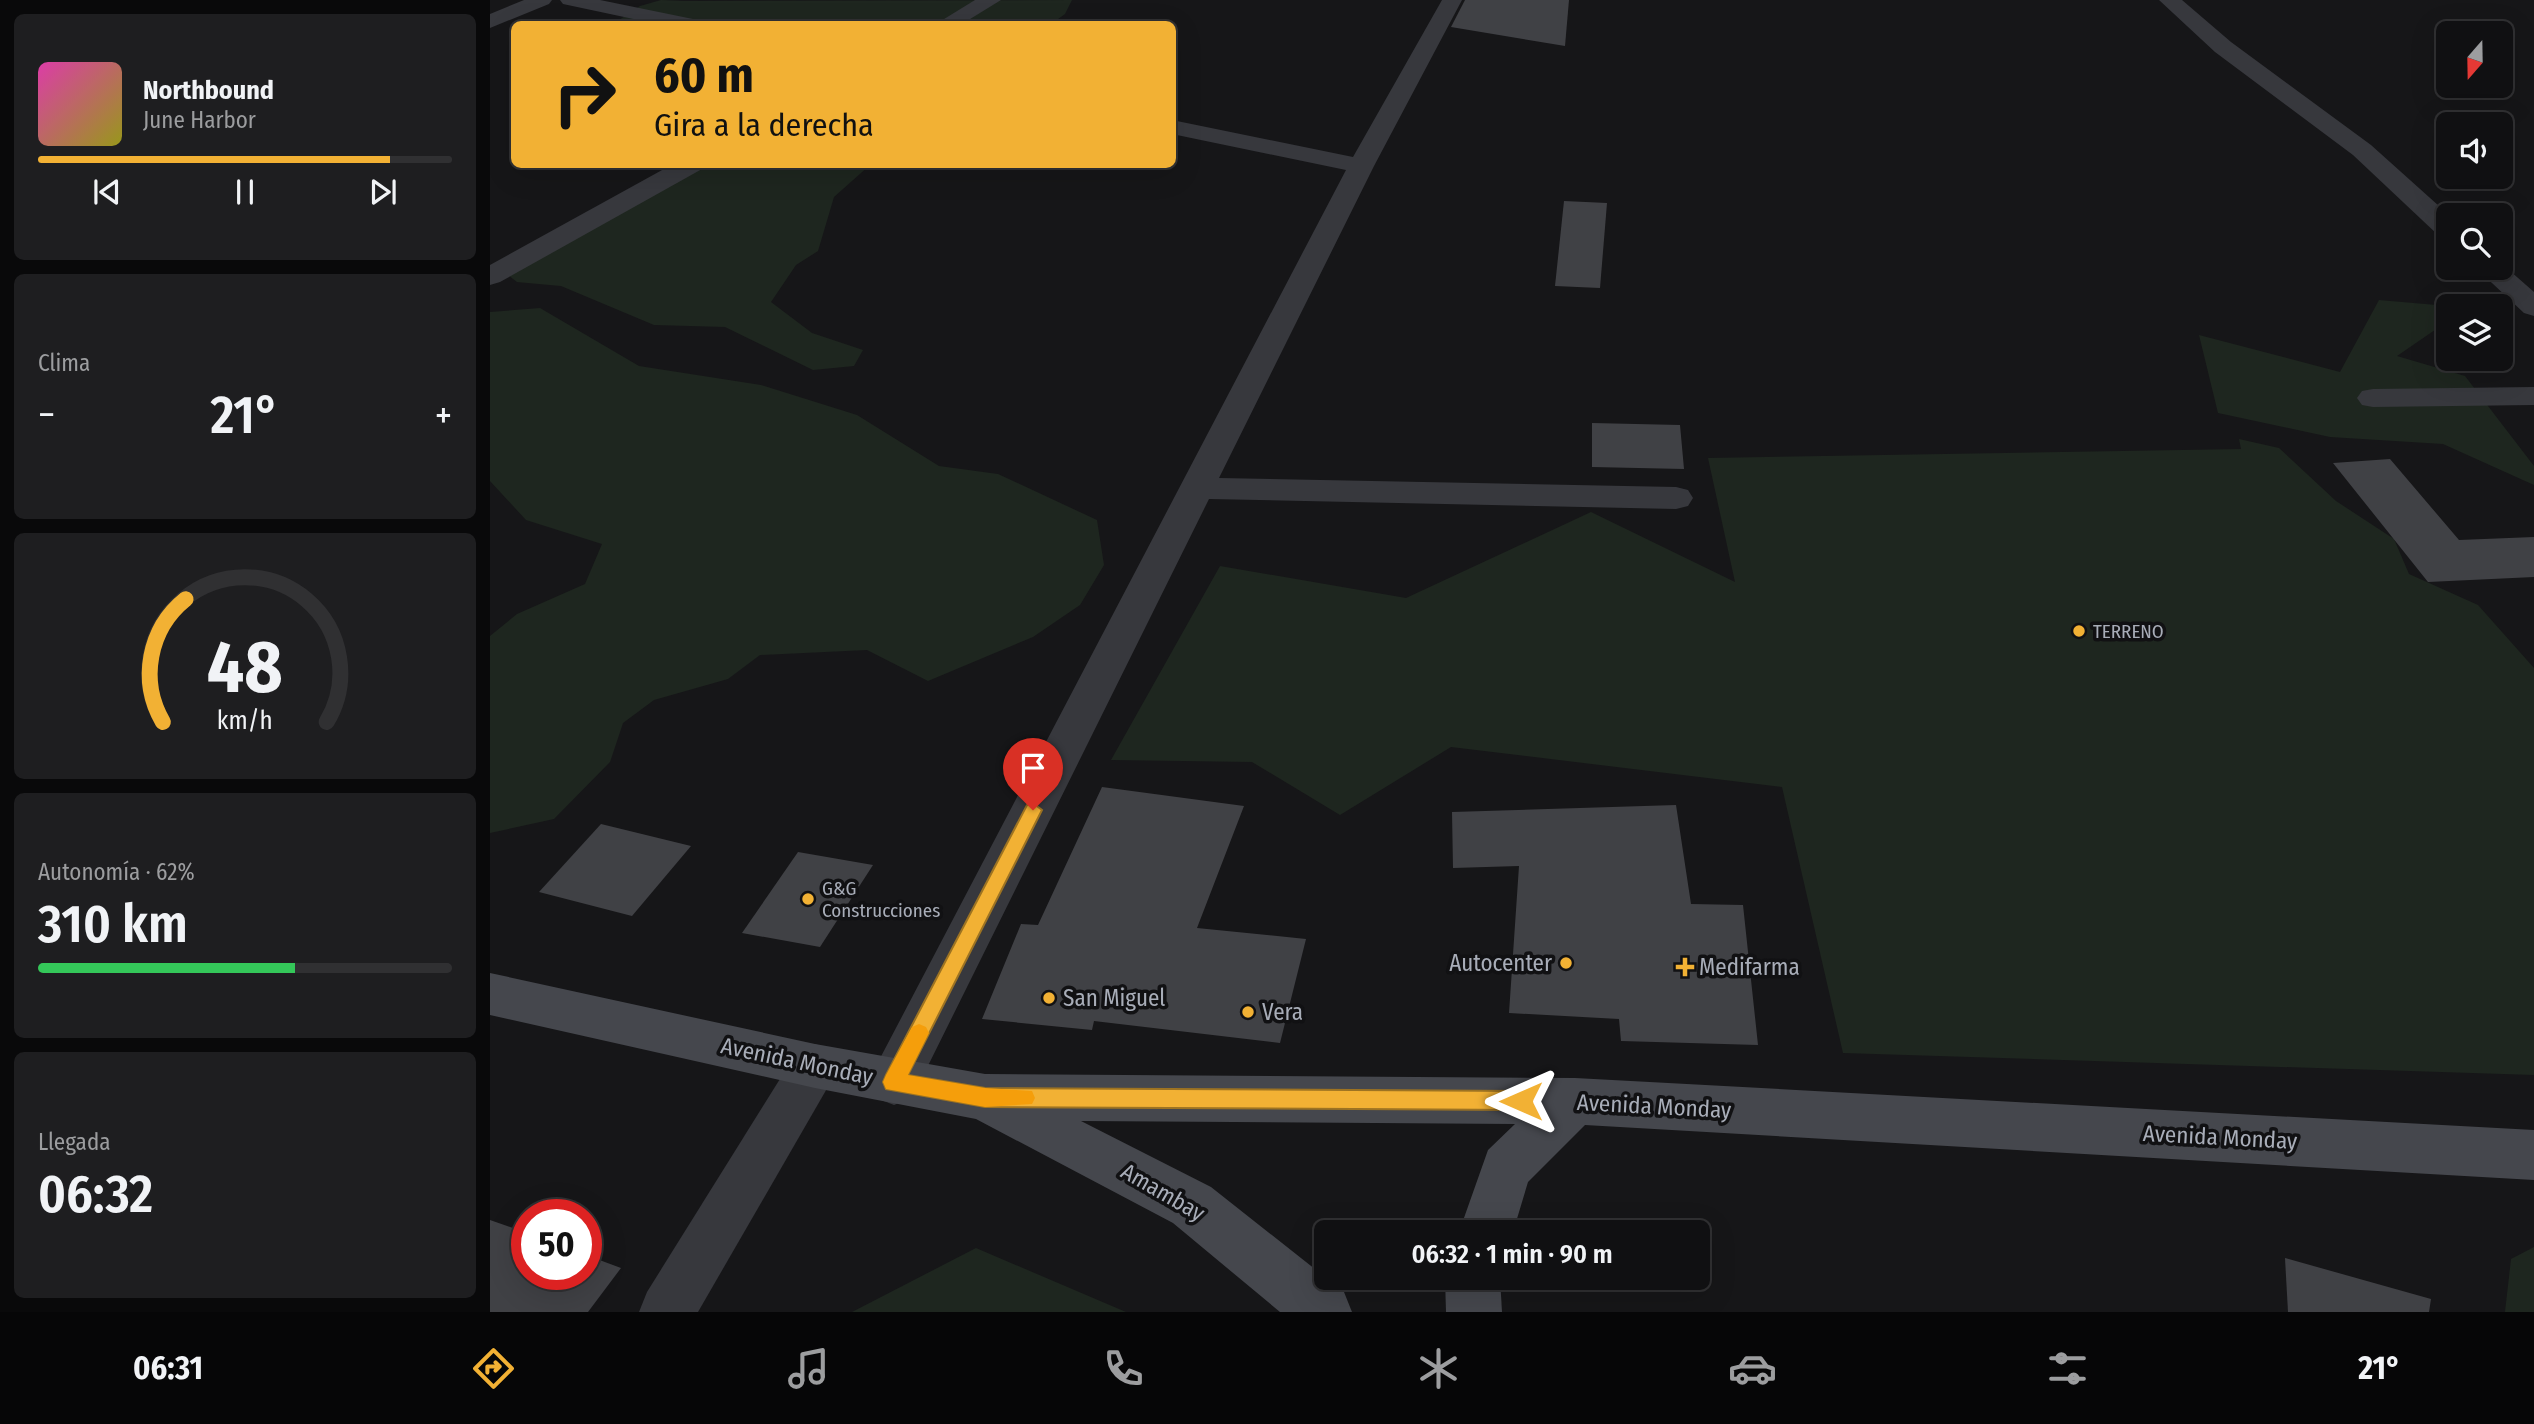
<!DOCTYPE html>
<html lang="es">
<head>
<meta charset="utf-8">
<style>
	:root { --surface:#101012; --page:#1e1e20; --text:#f1f3f6; --muted:#9c9d9f; --line:#303032; --accent:#f2b134 }
	body { margin:0; font-family:"Fira Sans Condensed",sans-serif; background:var(--page); color:var(--text); height:100vh; display:flex; flex-direction:column; font-size:26px; white-space:nowrap }
	* { box-sizing:border-box; margin:0 }
	p { font-size:23px; color:var(--muted) }
	.icon { flex:none; width:38px; height:38px; fill:none; stroke:currentColor; stroke-width:2; stroke-linecap:round; stroke-linejoin:round }
	.map { position:relative; flex:1; overflow:hidden }
	.sheet { display:flex; flex-direction:column; gap:14px; padding:14px; background:#09090a; width:490px }
	.sheet>* { flex:none }
	.banner { position:absolute; left:21px; top:21px; width:665px; height:147px; border-radius:10px; box-shadow:0 7px 28px #0002,0 0 0 2px var(--line); background:#f2b134; color:#111; overflow:hidden }
	.needle { width:46px; rotate:200deg }
	.fabs { position:absolute; left:1946px; top:21px; display:grid; gap:14px }
	.fabs a { display:grid; place-items:center; width:77px; height:77px; border-radius:10px; background:var(--surface); box-shadow:0 7px 28px #0002,0 0 0 2px var(--line); font-size:35px }
	.speed { position:absolute; left:21px; top:1199px; display:flex; gap:14px; font-size:35px; font-weight:700; text-align:center }
	.speed>* { display:grid; place-content:center; width:91px; height:91px; border-radius:50%; background:var(--surface); box-shadow:0 7px 28px #0002,0 0 0 2px var(--line); line-height:1 }
	.speed .limit { border:10px solid #d22; background:#fff; color:#111 }
	.pin { position:absolute; display:grid; place-items:center; width:60px; height:60px; color:#fff; margin:-72px -30px; border-radius:50% 50% 50% 0; rotate:-45deg; box-shadow:0 0 7px #0007 }
	.pin .icon { rotate:45deg }
	.me { position:absolute; width:77px; margin:-38px; rotate:270deg; stroke-linejoin:round; filter:drop-shadow(0 0 5px #0008) }
	.turn { display:flex; align-items:center; gap:24px; height:147px; padding:0 28px; font-size:32px }
	.turn .icon { width:91px; height:91px; stroke-width:2.5 }
	.turn b { display:block; font-size:49px; line-height:60px }
	.big { font-size:52px; font-weight:600; line-height:1.1 }
	.sheet .widget { flex:1; display:flex; flex-direction:column; justify-content:center; gap:10px; min-width:0; padding:0 24px; border-radius:10px; background:var(--page) }
	.sheet .dial { align-items:center; gap:0 }
	.dial svg { height:182px; overflow:visible; fill:none; stroke:var(--line); stroke-width:7; stroke-linecap:round; text-anchor:middle }
	.dial text { fill:var(--text); stroke:none }
	.song { display:flex; align-items:center; gap:21px }
	.cover { width:84px; height:84px; border-radius:10px; background:linear-gradient(135deg,hsl(320 70% 55%),hsl(60 70% 35%)) }
	.played { height:7px; border-radius:4px; background:linear-gradient(90deg,var(--accent) 85%,var(--line) 85%) }
	.keys { display:flex; justify-content:space-around; direction:ltr }
	.heat { display:flex; justify-content:space-between; align-items:center; font-size:38px; direction:ltr }
	.charge { height:10px; border-radius:5px; background:linear-gradient(90deg,#34c759 62%,var(--line) 0) }
	.trip { position:absolute; left:824px; top:1220px; width:396px; height:70px; border-radius:10px; background:var(--surface); box-shadow:0 7px 28px #0002,0 0 0 2px var(--line); font-weight:600; line-height:70px; text-align:center }
	.tabs { display:flex; height:112px; justify-content:space-around; align-items:center; background:#060607; color:var(--muted) }
	.tabs .icon { width:49px; height:49px }
	.tabs .on { color:var(--accent) }
	.tabs b { font-size:32px; color:var(--text) }
	main { display:flex; flex:1; min-height:0 }
	.map>svg:first-child { display:block }
</style>
</head>
<body>
<main>
<section class="sheet">
<div class="widget">
<div class="song"><i class="cover"></i><div><b>Northbound</b><p>June Harbor</p></div></div>
<div class="played"></div>
<div class="keys"><svg class="icon" aria-label="previous" viewBox="0 0 24 24"><path d="M18 5L8 12l10 7zM5 5v14"/></svg><svg class="icon" aria-label="pause" viewBox="0 0 24 24"><path d="M8 5v14M16 5v14"/></svg><svg class="icon" aria-label="next" viewBox="0 0 24 24"><path d="M6 5l10 7-10 7zM19 5v14"/></svg></div>
</div>
<div class="widget"><p>Clima</p>
<div class="heat"><a>−</a><b class="big">21°</b><a>+</a></div>
</div>
<div class="widget dial"><svg viewBox="0 0 100 80">
<path d="M14 69A42 42 0 1 1 86 69"/>
<path d="M14 69A42 42 0 0 1 24 15" stroke="#f2b134"/>
<text x="50" y="56" font-size="32" font-weight="700">48</text>
<text x="50" y="72" font-size="11">km/h</text>
</svg></div>
<div class="widget"><p>Autonomía · 62%</p><b class="big">310 km</b><div class="charge"></div></div>
<div class="widget"><p>Llegada</p><b class="big">06:32</b></div>
</section>
<div class="map">
<svg width="2044" height="1312" viewBox="0 0 2044 1312">
	<rect width="100%" height="100%" fill="#161618"/>
	<!-- green -->
	<g fill="#1e261f">
		<path d="M171 0 195 1 582 0 575 14 561 24H123L150 6Z"/>
		<path d="M198 165H380L344 197 328 251 306 265 281 302 322 333 373 350 364 366 323 370 235 327 164 325 71 286 27 282 18 275Z"/>
		<path d="M1889 300 1958 306V321L1907 356 1975 376 2044 466V485L1953 444 1840 437 1728 413 1709 335 1850 372Z"/>
		<path d="M50 308 149 366 271 385 367 415 449 466 508 474 607 520 614 565 590 605 543 637 438 681 377 650 270 655 238 679 164 700 133 723 120 762 64 819 0 833V636L27 614 95 584 112 544 36 520 0 481V312Z"/>
		<path d="M1749 439 1789 448 1846 501 1904 539 1919 574 1988 605 2044 668V1075L1353 1053 1292 787 961 747 850 815 762 762 621 760 730 566 916 598 1101 512 1245 582 1218 458 1751 449Z"/>
		<path d="M2044 1247V1312H2015L2021 1259Z"/>
		<path d="M486 1248 636 1312H362Z"/>
	</g>
	<!-- building -->
	<g fill="#404145">
		<path d="M975 0H1079L1075 46 961 27Z"/>
		<path d="M1074 201 1117 203 1110 288 1065 286Z"/>
		<path d="M1102 423 1190 425 1194 469 1102 467Z"/>
		<path d="M1900 459 1969 540 2044 537V577L1938 582 1843 463Z"/>
		<path d="M612 787 754 806 707 928 816 939 790 1043 604 1021 602 1030 492 1019 531 924 548 925Z"/>
		<path d="M1186 805 1201 904 1253 905 1268 1045 1131 1041 1129 1019 1019 1013 1029 866 963 868 962 812Z"/>
		<path d="M111 824 201 846 142 916 49 892Z"/>
		<path d="M308 852 383 865 330 947 252 933Z"/>
		<path d="M0 1220 37 1233V1274H96V1255L131 1268 98 1312H0Z"/>
		<path d="M1795 1258 1941 1299 1939 1312H1798Z"/>
	</g>
	<g fill="none" stroke-linecap="round" stroke-linejoin="round">
		<!-- street -->
		<g fill="#37383d" fill-rule="evenodd">
			<path d="M34 0H62L59 4 0 28V14Z"/>
			<path d="M70 0H110L203 19 206 24H167L73 4Z"/>
			<path d="M485 0H511L472 24H446Z"/>
			<path d="M952 0H972L884 166 729 478 1186 487 1198 490 1203 498 1198 506 1186 509 719 499 422 1098 404 1105 386 1098 379 1082 386 1066 856 170 682 134V120L863 157Z"/>
			<path d="M1669 0H1692L1741 42 1881 145 1959 215 1958 237 1948 235 1863 155 1725 52Z"/>
			<path d="M183 164H215L212 169 10 282 0 285V265Z"/>
			<path d="M2011 263 2044 292V316L2034 313 1986 268H2011Z"/>
			<path d="M2044 387V405L1883 407 1872 405 1867 398 1872 391 1883 389Z"/>
			<path d="M325 1044 342 1050 350 1066 208 1312H149L157 1292 308 1050Z"/>
		</g>
		<!-- secondary -->
		<g fill="#45474d" fill-rule="evenodd">
			<path d="M0 973 325 1044 495 1074 1085 1078 2044 1130V1180L1095 1125 1038 1182 1023 1232H969L998 1150 1025 1124 591 1121 721 1187 854 1292 862 1312H790L683 1223 486 1119 325 1088 0 1015Z"/>
			<path d="M955 1278H1010L1012 1312H956Z"/>
		</g>
	</g>
	<!-- route -->
	<path fill="#f2b134" stroke="#9d7322" stroke-width="2" d="M543 803 552 810 418 1075 495 1088 1031 1091 1039 1094 1042 1101 1039 1107 1031 1110 495 1107 396 1089 393 1082 396 1075 537 805Z"/>
	<!-- slow -->
	<path fill="#f59e0b" d="M429 1024 436 1027 439 1033 418 1075 495 1088 542 1091 545 1098 542 1104 495 1107 396 1089 393 1082 396 1075 422 1027Z"/>
	<!-- markers -->
	<g fill="#f2b134" stroke="#111113" stroke-width="2.5">
		<circle cx="1589" cy="631" r="7"/>
		<circle cx="318" cy="899" r="7"/>
		<circle cx="1076" cy="963" r="7"/>
		<path d="M1191.5 956.5h7v7h7v7h-7v7h-7v-7h-7v-7h7z"/>
		<circle cx="559" cy="998" r="7"/>
		<circle cx="758" cy="1012" r="7"/>
	</g>
	<g text-anchor="middle" dominant-baseline="central" stroke-width="7" stroke-linejoin="round" paint-order="stroke">
		<!-- poi labels -->
		<g font-size="19" fill="#a8adb8" stroke="#111113" text-anchor="start">
			<text x="1603" y="631">TERRENO</text>
			<text x="332" y="888">G&amp;G<tspan x="332" dy="22">Construcciones</tspan></text>
		</g>
		<!-- near-poi labels -->
		<g font-size="23" fill="#a8adb8" stroke="#111113" text-anchor="start">
			<text x="1062" y="963" text-anchor="end">Autocenter</text>
			<text x="1209" y="967">Medifarma</text>
			<text x="573" y="998">San Miguel</text>
			<text x="772" y="1012">Vera</text>
		</g>
		<!-- near-street labels -->
		<g font-size="23" fill="#a8adb8" stroke="#111113">
			<text transform="translate(307 1061) rotate(12)">Avenida Monday</text>
			<text transform="translate(1164 1106) rotate(3)">Avenida Monday</text>
			<text transform="translate(1730 1137) rotate(3)">Avenida Monday</text>
			<text transform="translate(673 1192) rotate(30)">Amambay</text>
		</g>
	</g>
</svg>
<div class="fabs">
<a><svg class="needle" viewBox="-14 -14 28 28"><path d="M0-13l5 13h-10z" fill="#e53935"/><path d="M0 13l5-13h-10z" fill="#9c9d9f"/></svg></a>
<a><svg class="icon" aria-label="sound" viewBox="0 0 24 24"><path d="M4 9h4l5-4v14l-5-4H4zM17 9q2 3 0 6"/></svg></a>
<a><svg class="icon" aria-label="search" viewBox="0 0 24 24"><circle cx="10" cy="10" r="6"/><path d="M15 15l6 6"/></svg></a>
<a><svg class="icon" aria-label="layers" viewBox="0 0 24 24"><path d="M12 4l9 5-9 5-9-5zM3 14l9 5 9-5"/></svg></a>
</div>
<div class="speed"><div class="limit">50</div></div>
<div class="pin" style="left:543px;top:810px;background:#d93025"><svg class="icon" aria-label="arrive" viewBox="0 0 24 24"><path d="M6 21V4h12l-3 4 3 4H6"/></svg></div>
<svg class="me" style="left:1031px;top:1101px" viewBox="-20 -20 40 40"><path d="M0-17L14 15 0 8-14 15z" fill="#f2b134" stroke="#fff" stroke-width="4"/></svg>
<div class="trip">06:32 · 1 min · 90 m</div>
<div class="banner">
<div class="turn"><svg class="icon" aria-label="right" viewBox="0 0 24 24"><path d="M7 20v-9h11M14 6l5 5-5 5"/></svg><div><b>60 m</b>Gira a la derecha</div></div>
</div>
</div>
</main>
<nav class="tabs">
<b>06:31</b>
<svg class="icon on" aria-label="directions" viewBox="0 0 24 24"><path d="M12 3l9 9-9 9-9-9zM9 14v-3h6M13 9l2 2-2 2"/></svg>
<svg class="icon" aria-label="music" viewBox="0 0 24 24"><path d="M9 18V5l10-2v13"/><circle cx="6" cy="18" r="3"/><circle cx="16" cy="16" r="3"/></svg>
<svg class="icon" aria-label="phone" viewBox="0 0 24 24"><path d="M5 4h4l2 5-3 2q2 4 5 5l2-3 5 2v4C11 20 4 13 5 4z"/></svg>
<svg class="icon" aria-label="climate" viewBox="0 0 24 24"><path d="M12 3v18M4 7l16 10M4 17L20 7"/></svg>
<svg class="icon" aria-label="car" viewBox="0 0 24 24"><path d="M5 17H2v-5l4-1 3-4h7l3 4 3 1v5h-3M9 17h6M6 11h13"/><circle cx="7" cy="17" r="2"/><circle cx="17" cy="17" r="2"/></svg>
<svg class="icon" aria-label="filters" viewBox="0 0 24 24"><path d="M4 7h16M4 17h16"/><circle cx="9" cy="7" r="2"/><circle cx="15" cy="17" r="2"/></svg>
<b>21°</b>
</nav>
</body>
</html>
